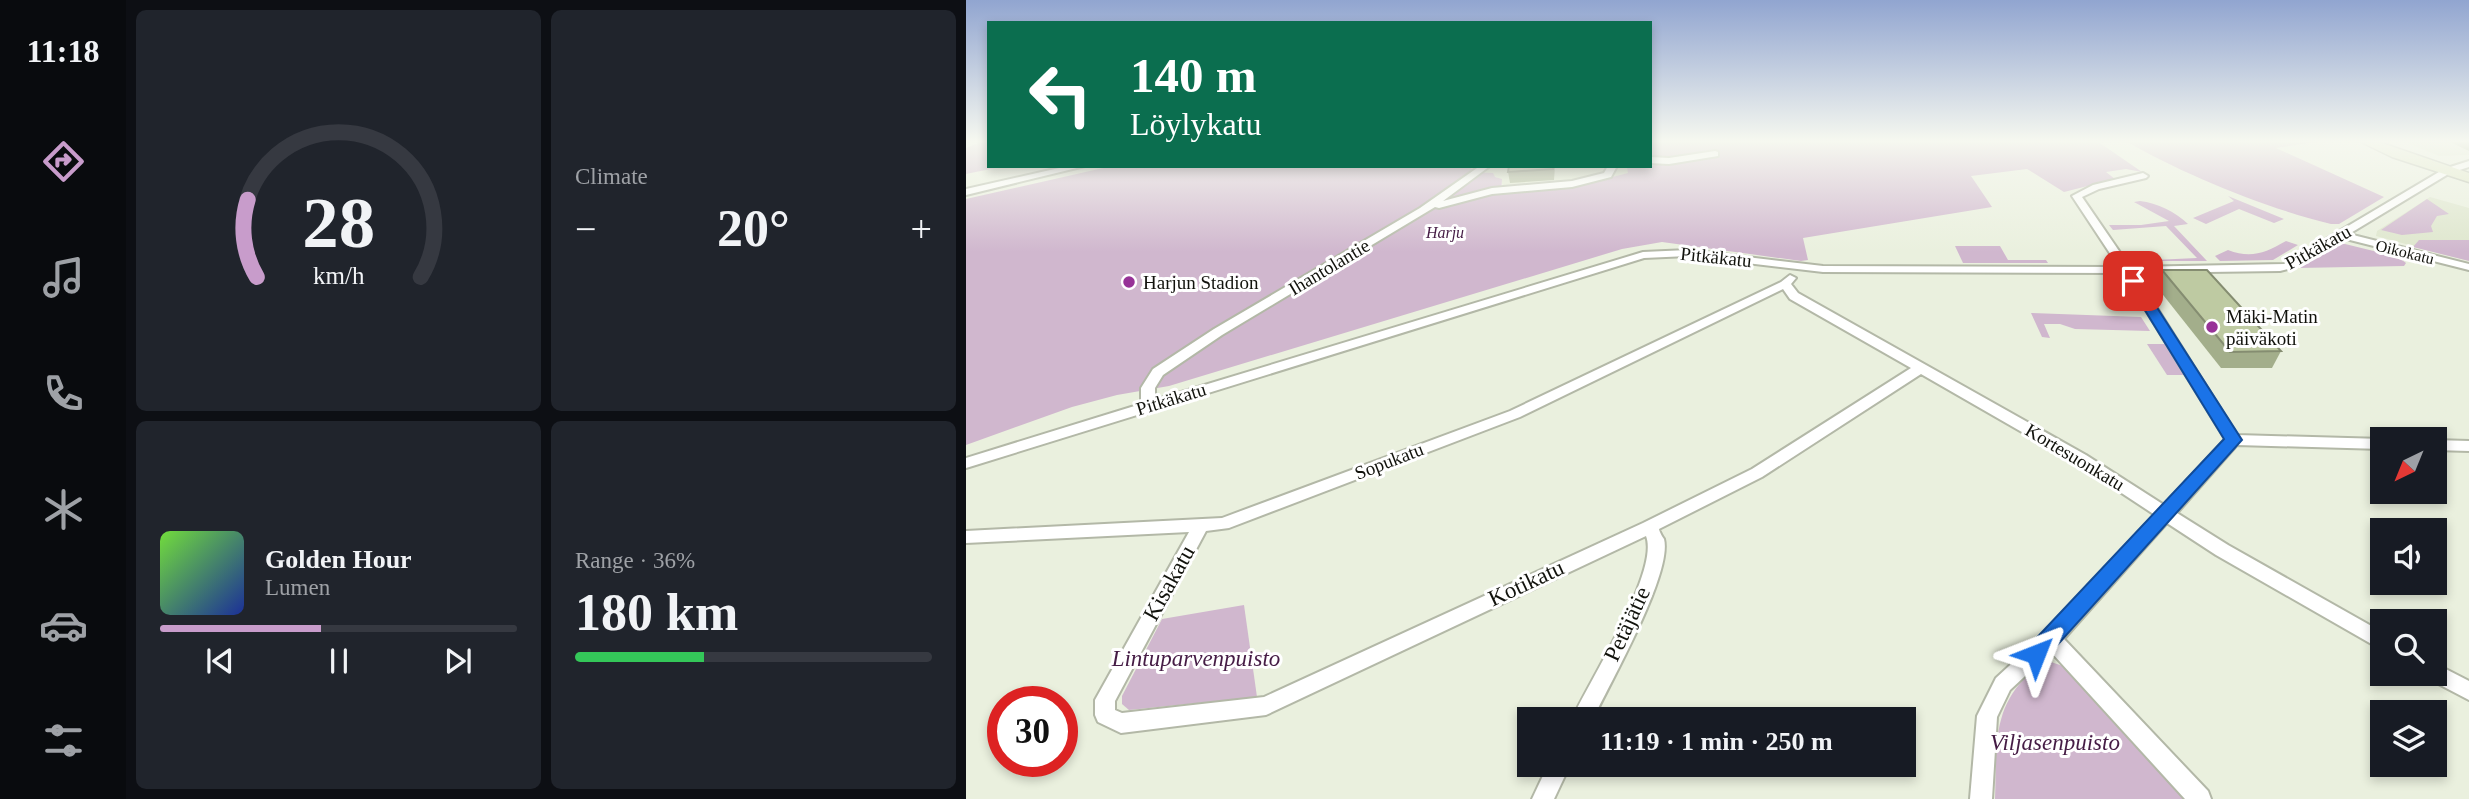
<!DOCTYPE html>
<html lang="en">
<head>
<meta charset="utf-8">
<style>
	:root { --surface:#171b24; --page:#20242c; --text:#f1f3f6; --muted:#9ea1a6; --line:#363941; --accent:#c89ccb }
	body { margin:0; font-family:Georgia,serif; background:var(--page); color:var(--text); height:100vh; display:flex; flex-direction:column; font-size:26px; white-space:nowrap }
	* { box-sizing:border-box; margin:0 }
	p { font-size:23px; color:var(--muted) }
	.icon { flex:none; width:38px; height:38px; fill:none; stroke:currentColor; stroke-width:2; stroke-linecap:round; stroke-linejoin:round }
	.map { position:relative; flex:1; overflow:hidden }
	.details { display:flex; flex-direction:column; gap:10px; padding:10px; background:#0d0f14; width:840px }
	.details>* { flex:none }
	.banner { position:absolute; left:21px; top:21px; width:665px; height:147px; border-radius:0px; box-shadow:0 4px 10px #0003; background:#0b6e4f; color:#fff; overflow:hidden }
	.needle { width:46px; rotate:223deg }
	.buttons { position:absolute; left:1404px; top:427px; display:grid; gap:14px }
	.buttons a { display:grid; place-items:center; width:77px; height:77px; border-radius:0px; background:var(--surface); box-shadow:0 4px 10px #0003; font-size:35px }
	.speed { position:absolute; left:21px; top:686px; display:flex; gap:14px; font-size:35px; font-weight:700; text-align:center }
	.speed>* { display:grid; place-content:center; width:91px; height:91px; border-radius:50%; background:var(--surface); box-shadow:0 4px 10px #0003; line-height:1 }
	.speed .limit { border:10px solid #d22; background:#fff; color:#111 }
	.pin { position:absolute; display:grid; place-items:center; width:60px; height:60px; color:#fff; margin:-30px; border-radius:14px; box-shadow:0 4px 10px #0006 }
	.me { position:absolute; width:77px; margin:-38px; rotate:45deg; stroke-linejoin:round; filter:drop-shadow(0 0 5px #0008) }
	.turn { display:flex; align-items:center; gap:24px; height:147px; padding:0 28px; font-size:32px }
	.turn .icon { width:91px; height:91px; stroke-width:2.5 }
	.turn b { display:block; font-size:49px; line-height:60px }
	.big { font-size:52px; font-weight:700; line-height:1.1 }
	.details .widget { flex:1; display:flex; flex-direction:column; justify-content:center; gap:10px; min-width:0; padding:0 24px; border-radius:10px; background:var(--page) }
	.details .dial { align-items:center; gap:0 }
	.dial svg { height:182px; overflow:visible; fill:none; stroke:var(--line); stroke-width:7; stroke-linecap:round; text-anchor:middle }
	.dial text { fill:var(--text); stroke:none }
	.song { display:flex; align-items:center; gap:21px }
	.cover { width:84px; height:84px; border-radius:10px; background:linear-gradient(135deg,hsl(100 70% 55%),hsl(230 70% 35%)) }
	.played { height:7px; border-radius:4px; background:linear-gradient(90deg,var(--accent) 45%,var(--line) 45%) }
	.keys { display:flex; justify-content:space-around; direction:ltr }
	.heat { display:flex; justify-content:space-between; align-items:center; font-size:38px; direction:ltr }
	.charge { height:10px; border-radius:5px; background:linear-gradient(90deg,#34c759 36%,var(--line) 0) }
	.details .tiles { flex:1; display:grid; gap:10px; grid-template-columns:repeat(2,1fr) }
	.trip { position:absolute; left:551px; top:707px; width:399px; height:70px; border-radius:0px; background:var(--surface); box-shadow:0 4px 10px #0003; font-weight:700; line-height:70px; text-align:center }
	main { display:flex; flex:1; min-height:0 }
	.menu { display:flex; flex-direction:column; width:126px; justify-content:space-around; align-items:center; background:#090b0e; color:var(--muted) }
	.menu .icon { width:49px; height:49px }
	.menu .on { color:var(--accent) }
	.menu b { font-size:32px; color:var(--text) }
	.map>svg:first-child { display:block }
</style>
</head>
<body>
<main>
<nav class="menu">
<b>11:18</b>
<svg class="icon on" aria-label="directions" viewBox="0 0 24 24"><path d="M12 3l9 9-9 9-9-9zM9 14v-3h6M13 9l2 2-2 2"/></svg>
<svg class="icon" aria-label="music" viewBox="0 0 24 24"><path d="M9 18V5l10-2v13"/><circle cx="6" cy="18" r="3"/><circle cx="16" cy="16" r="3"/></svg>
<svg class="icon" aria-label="phone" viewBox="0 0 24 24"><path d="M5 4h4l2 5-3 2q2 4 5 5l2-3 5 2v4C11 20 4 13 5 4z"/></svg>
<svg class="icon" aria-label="climate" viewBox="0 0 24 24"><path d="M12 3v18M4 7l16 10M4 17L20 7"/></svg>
<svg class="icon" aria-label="car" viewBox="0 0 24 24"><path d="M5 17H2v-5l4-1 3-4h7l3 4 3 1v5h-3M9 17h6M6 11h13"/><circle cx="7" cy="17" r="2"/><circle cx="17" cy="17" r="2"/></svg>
<svg class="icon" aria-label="filters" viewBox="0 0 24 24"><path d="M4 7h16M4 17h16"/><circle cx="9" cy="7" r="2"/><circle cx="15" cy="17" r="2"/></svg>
</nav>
<section class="details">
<div class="tiles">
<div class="widget dial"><svg viewBox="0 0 100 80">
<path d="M14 69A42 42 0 1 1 86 69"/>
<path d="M14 69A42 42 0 0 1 10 35" stroke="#c89ccb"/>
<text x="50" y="56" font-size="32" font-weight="700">28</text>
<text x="50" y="72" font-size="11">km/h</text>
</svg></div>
<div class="widget"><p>Climate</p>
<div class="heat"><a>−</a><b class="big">20°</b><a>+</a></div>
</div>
<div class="widget">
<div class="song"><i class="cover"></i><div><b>Golden Hour</b><p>Lumen</p></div></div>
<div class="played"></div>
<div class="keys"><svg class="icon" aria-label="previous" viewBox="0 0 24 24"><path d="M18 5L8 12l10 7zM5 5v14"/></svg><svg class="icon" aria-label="pause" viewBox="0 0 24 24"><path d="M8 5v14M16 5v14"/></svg><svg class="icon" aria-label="next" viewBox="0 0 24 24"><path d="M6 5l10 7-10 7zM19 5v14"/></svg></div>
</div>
<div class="widget"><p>Range · 36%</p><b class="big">180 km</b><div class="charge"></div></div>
</div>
</section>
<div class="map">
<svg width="1503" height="799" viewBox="0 0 1503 799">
	<rect width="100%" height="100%" fill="#eaf0de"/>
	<!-- built -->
	<g fill="#dee6cd">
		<path d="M1437 141H1503V155L1473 156Z"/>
		<path d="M684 157 696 158 698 162 686 166 661 169 663 173 611 186 534 194 537 185 532 178 522 173 505 172 500 166H684Z"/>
		<path d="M1464 197 1503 208V261L1410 236 1411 231Z"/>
	</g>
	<!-- green -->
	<g fill="#d0b7ce">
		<path d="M17 141H23V166H39L0 174V148Z"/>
		<path d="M684 141H1131L1176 172 1160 169 1140 172 1149 179 1098 192 1061 169 1005 176 1026 207 837 238 842 260 835 261 696 242 656 249 203 386 151 395 106 407 0 445V199L146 166H500L506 169 505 172 527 173 529 177 536 179 535 194 611 186 662 173 661 168 686 166 698 162 696 158 684 157Z"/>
		<path d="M1160 141H1356L1310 148 1418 197 1373 224H1365C1302 209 1216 174 1160 141Z"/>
		<path d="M1262 196 1318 219 1308 223 1273 209 1240 224 1227 218 1268 201Z"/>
		<path d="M1461 199 1483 214 1471 216 1465 226 1467 232 1436 235 1415 230Z"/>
		<path d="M1174 201C1191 203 1210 212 1222 224L1208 226 1241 261H1190L1188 260 1231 258 1200 226 1147 230 1143 225H1175L1203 221 1168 202Z"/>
		<path d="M1453 240H1503V261L1447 247Z"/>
		<path d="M1320 241 1332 245 1307 260 1254 261 1249 256 1262 250C1285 259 1299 253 1320 241Z"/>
		<path d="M1371 242 1432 257 1440 263 1438 266 1332 268Z"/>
		<path d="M989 246H1034L1042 260H1080L1082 263H997Z"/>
		<path d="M1065 313 1175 317 1184 331 1109 329 1094 324H1078L1084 338 1076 337Z"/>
		<path d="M1181 344H1201L1220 375H1201Z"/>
		<path d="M278 605 291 697 163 710 156 704V696L196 619Z"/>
		<path d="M1085 662 1100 667 1218 799H1029C1031 755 1025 713 1058 679 1067 670 1072 663 1085 662Z"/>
	</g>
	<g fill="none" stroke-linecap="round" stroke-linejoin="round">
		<defs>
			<g id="street">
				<path d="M749 151 752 152V156L703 164 684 163V157L703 158Z"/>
				<path d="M1503 161V167L1484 173 1383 234 1503 264V270L1376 238 1326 268 1314 271 1169 273 1271 435 1417 439 1416 449 1271 445 1211 513 1262 545 1416 632V650L1250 555 1201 523 1098 639 1242 791 1245 799H1219L1085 652 1044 690 1031 717 1026 799H1004L1011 716 1030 678 1079 633 1189 515 1110 463 955 374 796 477 693 529C693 531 697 538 698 539 707 573 643 685 627 719H606C622 683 694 571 680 536L300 715 155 733 132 722 129 715V700L223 532 0 543V531L256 518 544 411 815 282 824 275 830 278 825 284 832 293 1120 455 1198 505 1259 439 1157 273 857 272 722 256 678 258 0 468V458L175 404V388L187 369 248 329 454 208 514 166H524L477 201 526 188 606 181 638 173 642 166H651L645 177 606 187 526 194 473 208 469 207 256 335 197 375 189 388V400L677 252 722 250 857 266 1153 267 1106 196 1127 185 1177 173 1182 176 1180 178 1133 189 1116 197 1164 267 1318 264 1478 169ZM817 289 824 299 945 368 786 469 677 523 298 697 156 713 149 710V701L240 531 263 528 554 417Z"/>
				<path d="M102 166H119L0 195V189Z"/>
				<path d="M1468 440 1503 441V451L1468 450Z"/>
				<path d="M1468 663 1503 681V700L1461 678 1459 674H1468Z"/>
				<path d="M582 765H604L588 799H566Z"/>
			</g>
			<path id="secondary" d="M1393 141H1410L1503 173V182L1426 157Z"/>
		</defs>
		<!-- street casing -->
		<use href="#street" stroke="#b3b8a7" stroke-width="4"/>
		<!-- secondary casing -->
		<use href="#secondary" stroke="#b3b8a7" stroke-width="3"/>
		<!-- street -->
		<use href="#street" fill="#fff" fill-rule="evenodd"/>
		<!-- secondary -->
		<use href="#secondary" fill="#e0e8c6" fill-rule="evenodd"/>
	</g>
	<!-- wall -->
	<g fill="#a3ae8b">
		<path d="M1482 141H1503V151Z"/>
		<path d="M543 166H589L588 180 544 183 542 172Z"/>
		<path d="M1196 270 1315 351 1306 368H1255L1190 286Z"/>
	</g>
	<!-- building -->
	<g fill="#becaa2" stroke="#858d71" stroke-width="2">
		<path d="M543 166H587V169L542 172Z"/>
		<path d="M1196 270H1241L1315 351 1264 352Z"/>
	</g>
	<!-- sky -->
	<linearGradient id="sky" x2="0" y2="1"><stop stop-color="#91a5d0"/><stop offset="0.56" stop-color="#f6f8f0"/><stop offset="1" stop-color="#f6f8f0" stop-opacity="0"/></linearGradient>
	<rect width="1503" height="252" fill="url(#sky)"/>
	<!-- route -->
	<path fill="#1a73e8" stroke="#114b97" stroke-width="2" d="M1167 277 1174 281 1276 440 1077 661 1070 664 1062 661 1059 654 1062 647 1258 439 1161 281Z"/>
	<!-- markers -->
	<g fill="#973297" stroke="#fff" stroke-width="2.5">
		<circle cx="163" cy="282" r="7"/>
		<circle cx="1246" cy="327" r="7"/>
	</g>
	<g text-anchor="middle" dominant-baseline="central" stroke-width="6" stroke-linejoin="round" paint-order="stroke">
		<!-- far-park labels -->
		<g font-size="16" font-style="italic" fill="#451c45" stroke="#fff">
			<text x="479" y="232">Harju</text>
		</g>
		<!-- far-street labels -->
		<g font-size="16" fill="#11120c" stroke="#fff">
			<text transform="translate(1439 252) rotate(14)">Oikokatu</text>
		</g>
		<!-- street labels -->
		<g font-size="19" fill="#11120c" stroke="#fff">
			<text transform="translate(1352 247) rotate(-29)">Pitkäkatu</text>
			<text transform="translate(750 257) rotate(6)">Pitkäkatu</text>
			<text transform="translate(363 267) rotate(-31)">Ihantolantie</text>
			<text transform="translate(205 399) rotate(-17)">Pitkäkatu</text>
			<text transform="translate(1109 457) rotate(31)">Kortesuonkatu</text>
			<text transform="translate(423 461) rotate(-21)">Sopukatu</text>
		</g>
		<!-- poi labels -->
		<g font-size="19" fill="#11120c" stroke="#fff" text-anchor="start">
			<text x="177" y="282">Harjun Stadion</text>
			<text x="1260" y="316">Mäki-Matin<tspan x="1260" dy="22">päiväkoti</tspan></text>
		</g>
		<!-- near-street labels -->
		<g font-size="23" fill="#11120c" stroke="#fff">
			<text transform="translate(203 583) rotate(-61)">Kisakatu</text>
			<text transform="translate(560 583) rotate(-25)">Kotikatu</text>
			<text transform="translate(661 624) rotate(-65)">Petäjätie</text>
		</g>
		<!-- near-park labels -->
		<g font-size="23" font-style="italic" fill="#451c45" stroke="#fff">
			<text x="230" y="658">Lintuparvenpuisto</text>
			<text x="1089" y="742">Viljasenpuisto</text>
		</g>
	</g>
</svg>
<div class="buttons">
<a><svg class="needle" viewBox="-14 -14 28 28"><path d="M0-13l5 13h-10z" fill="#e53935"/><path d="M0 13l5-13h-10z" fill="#9ea1a6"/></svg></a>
<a><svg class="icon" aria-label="sound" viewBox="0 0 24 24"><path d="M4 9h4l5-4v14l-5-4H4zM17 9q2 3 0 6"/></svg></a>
<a><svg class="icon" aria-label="search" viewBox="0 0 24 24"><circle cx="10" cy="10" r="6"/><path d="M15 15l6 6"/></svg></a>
<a><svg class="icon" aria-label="layers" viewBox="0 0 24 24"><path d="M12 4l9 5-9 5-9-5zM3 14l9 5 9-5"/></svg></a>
</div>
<div class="speed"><div class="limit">30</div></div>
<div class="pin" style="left:1167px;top:281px;background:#d93025"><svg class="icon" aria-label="arrive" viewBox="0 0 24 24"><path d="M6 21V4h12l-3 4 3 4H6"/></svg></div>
<svg class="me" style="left:1070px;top:654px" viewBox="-20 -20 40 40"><path d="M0-17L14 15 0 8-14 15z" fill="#1a73e8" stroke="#fff" stroke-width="4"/></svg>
<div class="trip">11:19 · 1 min · 250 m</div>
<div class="banner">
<div class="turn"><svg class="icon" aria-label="left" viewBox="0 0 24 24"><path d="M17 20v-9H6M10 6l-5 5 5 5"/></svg><div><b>140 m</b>Löylykatu</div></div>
</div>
</div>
</main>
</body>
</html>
